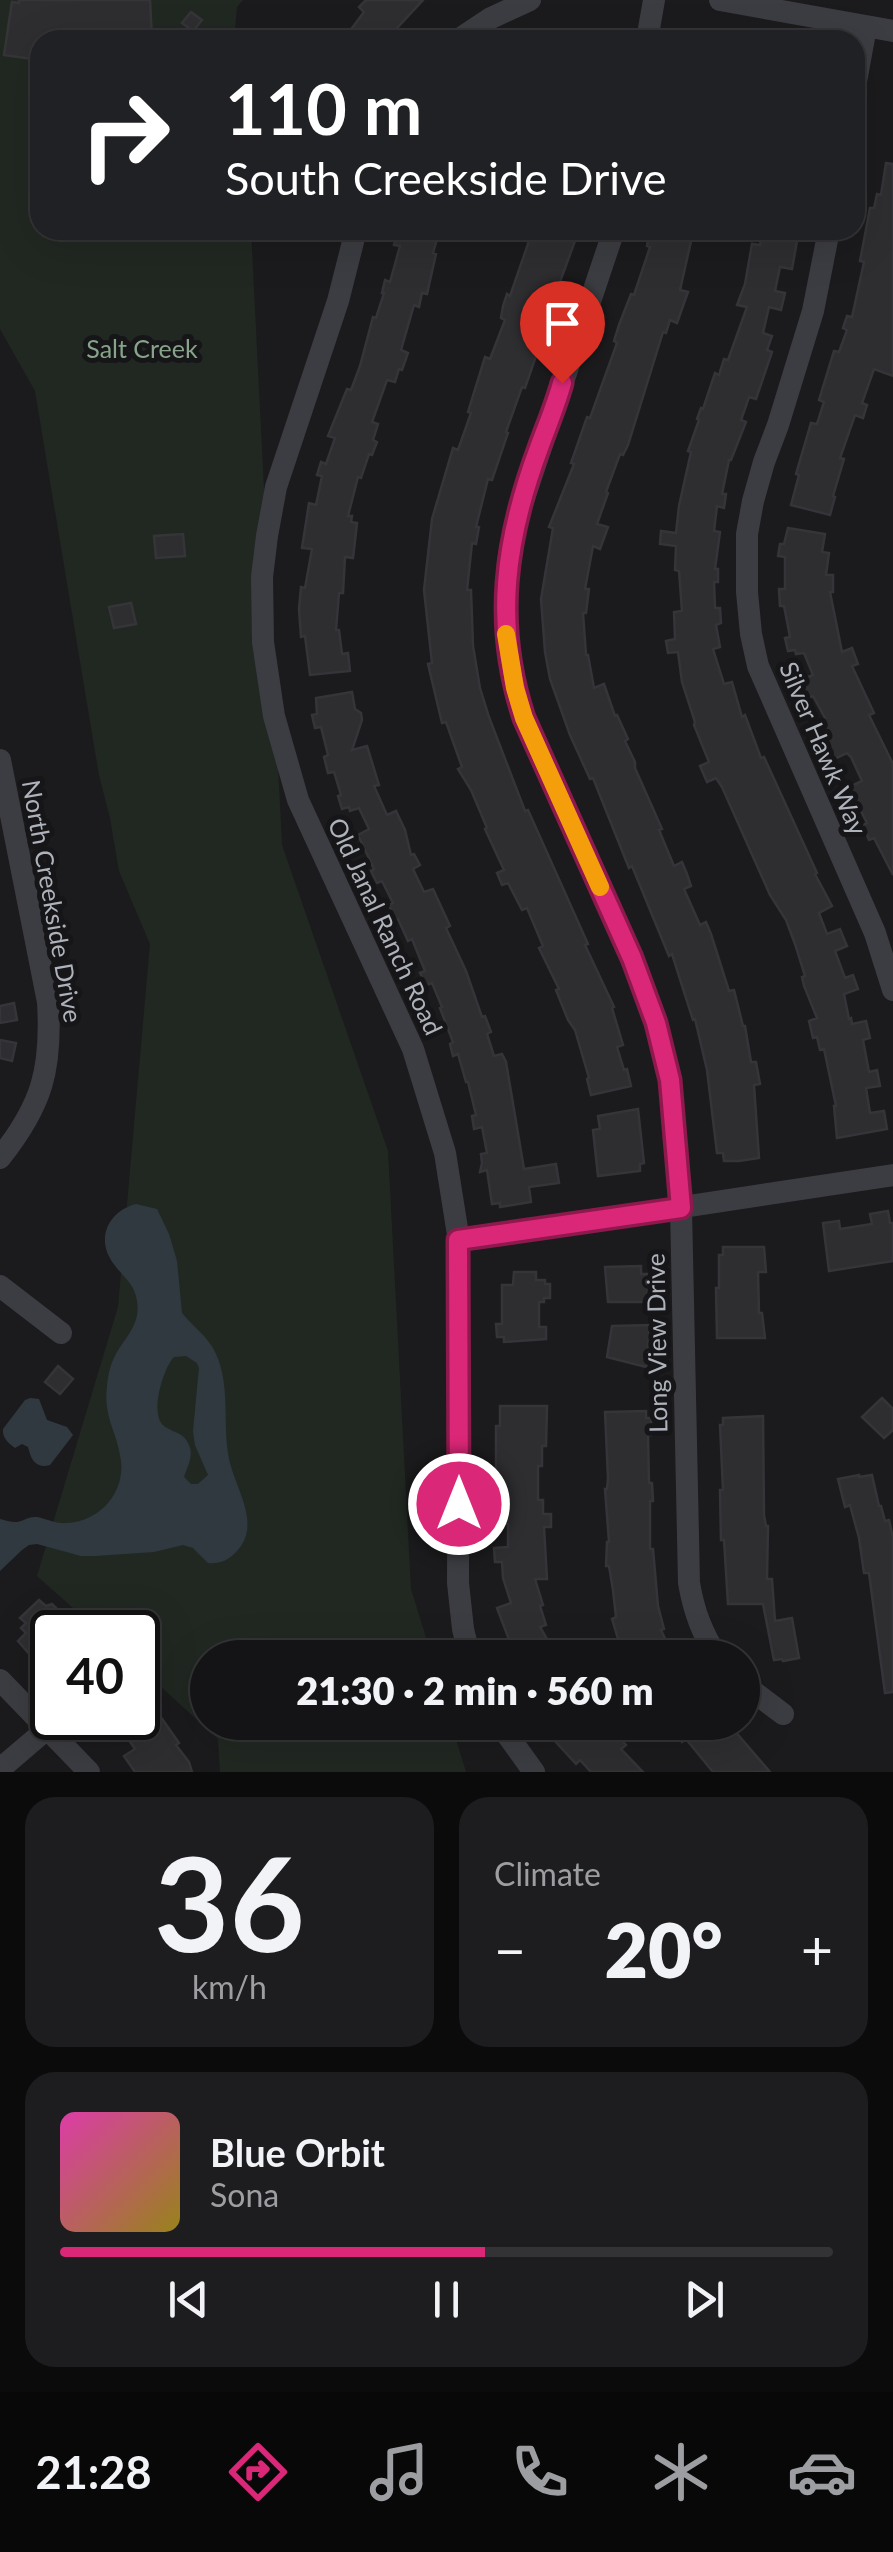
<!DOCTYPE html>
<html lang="en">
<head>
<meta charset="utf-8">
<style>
	:root { --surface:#141416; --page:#1d1d1f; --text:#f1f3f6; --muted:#9d9ea1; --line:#333335; --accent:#db2777 }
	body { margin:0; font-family:Lato,sans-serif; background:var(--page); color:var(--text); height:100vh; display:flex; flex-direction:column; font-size:38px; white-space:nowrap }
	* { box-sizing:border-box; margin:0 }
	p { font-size:32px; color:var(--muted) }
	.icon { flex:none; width:55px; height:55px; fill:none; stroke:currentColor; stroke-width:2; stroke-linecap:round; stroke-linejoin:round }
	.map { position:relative; height:1772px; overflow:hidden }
	.drawer { display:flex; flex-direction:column; gap:25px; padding:25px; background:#0b0b0c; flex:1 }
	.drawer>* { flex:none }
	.banner { position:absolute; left:30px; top:30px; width:835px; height:210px; border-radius:30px; box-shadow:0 10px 40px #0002,0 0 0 2px var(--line); background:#202124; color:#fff; overflow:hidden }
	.speed { position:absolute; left:30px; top:1610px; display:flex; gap:20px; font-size:50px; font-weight:700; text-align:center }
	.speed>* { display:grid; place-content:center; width:130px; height:130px; border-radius:50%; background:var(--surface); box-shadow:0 10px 40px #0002,0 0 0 2px var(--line); line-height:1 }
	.speed .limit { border:5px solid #111; border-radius:15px; background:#fff; color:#111 }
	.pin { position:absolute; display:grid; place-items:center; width:85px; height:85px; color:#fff; margin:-102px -42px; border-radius:50% 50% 50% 0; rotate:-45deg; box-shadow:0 0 10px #0007 }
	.pin .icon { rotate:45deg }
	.me { position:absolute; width:110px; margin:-55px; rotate:0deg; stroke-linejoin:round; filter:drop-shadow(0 0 8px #0008) }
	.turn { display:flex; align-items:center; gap:35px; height:210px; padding:0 30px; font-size:45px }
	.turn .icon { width:130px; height:130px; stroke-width:2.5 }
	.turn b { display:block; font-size:70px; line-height:85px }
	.big { font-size:75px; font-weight:800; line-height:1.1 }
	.drawer .tile { flex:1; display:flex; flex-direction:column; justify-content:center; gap:15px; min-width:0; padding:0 35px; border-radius:30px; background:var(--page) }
	.drawer .dial { align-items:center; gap:0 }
	.dial b { font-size:130px; line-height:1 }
	.song { display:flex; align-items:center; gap:30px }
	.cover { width:120px; height:120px; border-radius:15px; background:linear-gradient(135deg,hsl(320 70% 55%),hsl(50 70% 35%)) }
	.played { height:10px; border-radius:5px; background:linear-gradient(90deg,var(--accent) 55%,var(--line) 55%) }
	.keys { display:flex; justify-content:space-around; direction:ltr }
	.heat { display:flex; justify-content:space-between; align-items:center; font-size:55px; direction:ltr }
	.drawer .tiles { flex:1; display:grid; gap:25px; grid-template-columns:1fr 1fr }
	.tile:last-child { grid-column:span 2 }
	.trip { position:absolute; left:190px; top:1640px; width:570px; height:100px; border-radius:50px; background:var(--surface); box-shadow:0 10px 40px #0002,0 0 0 2px var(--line); font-weight:800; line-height:100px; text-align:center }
	.tabs { display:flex; height:160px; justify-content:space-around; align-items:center; background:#080809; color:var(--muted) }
	.tabs .icon { width:70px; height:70px }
	.tabs .on { color:var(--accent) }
	.tabs b { font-size:45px; color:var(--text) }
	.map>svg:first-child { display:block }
</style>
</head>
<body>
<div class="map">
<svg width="893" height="1772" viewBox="0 0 893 1772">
	<rect width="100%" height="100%" fill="#1b1b1d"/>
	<!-- green -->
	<path fill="#212822" d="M0 0H243L237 7 234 40H40V230H251L282 845 388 1151 411 1589 432 1657 208 1658V1722L451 1723 466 1772H220L218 1739 138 1666V1632H100L37 1576 118 1307 150 944 119 871 110 818 99 775 35 391 0 329Z"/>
	<!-- water -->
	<g fill="#313940" fill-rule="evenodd">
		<path d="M136 1204 157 1209 169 1234 177 1261 182 1313C193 1327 209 1337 216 1354 230 1385 223 1419 228 1453 232 1486 265 1524 235 1553 227 1561 219 1564 208 1563L193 1548 183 1545 154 1552 95 1556H81L37 1544 29 1545 22 1550 0 1571V1519C5 1520 10 1522 15 1522 23 1522 28 1516 37 1517 47 1519 56 1524 67 1523 99 1522 125 1493 121 1461 118 1433 103 1418 107 1386 108 1376 110 1365 115 1356 125 1337 141 1325 137 1301 135 1284 122 1276 113 1263 95 1238 109 1211 136 1204ZM186 1356 197 1363 199 1368 193 1431 195 1445 208 1475 198 1484H191L184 1477C187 1467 194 1456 189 1445 184 1432 173 1433 164 1426 149 1415 163 1368 174 1357Z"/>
		<path d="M30 1398 39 1399 47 1420 67 1427 73 1435 50 1465C35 1469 31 1459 28 1447L22 1444 15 1448C8 1443 2 1437 3 1429L25 1400Z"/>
	</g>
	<!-- building -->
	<g fill="#2e2e31" stroke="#353539" stroke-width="2.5">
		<path d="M19 0H150L152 40H40V60L4 55 12 2 19 3Z"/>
		<path d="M366 0H423L386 40H343L364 12 359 7Z"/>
		<path d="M191 12 202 20 193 31 182 23Z"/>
		<path d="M886 163 893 164V376L874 369 862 403 867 405 863 418 855 415 840 458 844 459 833 496 835 497 830 515 791 505 799 475 796 474 811 423 817 424 824 402 819 400 834 351 839 352 847 330 843 328 847 316 852 317 864 262 860 261 870 208H874L877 194 881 195Z"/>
		<path d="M406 230 437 239 433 253 436 254 427 294 422 293 419 307 414 305 401 350 408 353 402 370 399 369 395 382 387 380 372 422 378 424 373 440 377 442 372 455 369 454 361 478 358 477 348 516H352L351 522 357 523 353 558 345 557 343 593H339L336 630H339L342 654 348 653 350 671 310 675 305 636 301 637 299 609 301 587 305 588 312 549 302 548 309 503 316 505 322 476 317 475 321 462 326 464 335 438 328 436 347 389 351 390 360 366 373 317 376 318 384 293H382L385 280 390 282 400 246 394 245 398 232 405 234Z"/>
		<path d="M530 230 575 241 550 309 552 310 525 388 522 387 506 432 508 433 492 480 488 479 476 527H479L476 544 472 543 467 590H471L473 646 480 688 489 717 525 811 528 810 588 944 585 945 614 1007 612 1008 623 1045 617 1047 624 1070 627 1069 631 1086 591 1095 587 1079 589 1078 575 1030 568 1020 556 990 559 989 539 948 543 946 527 908 522 910 508 883 502 885 497 873 504 870 485 829 487 828 471 790 458 769 462 767 446 722 442 723 428 664 432 663 424 590 432 519 453 448 458 450 471 413 468 412 485 357 490 359 505 320 501 318 503 306 507 294 510 296 529 241H527Z"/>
		<path d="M650 230 692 237 680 290 688 292 677 323 670 320 666 333 663 332 628 445 623 455 620 454 606 492 608 493 597 524 608 527 600 549 593 546 585 589H589L586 613H583L586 655H588L594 688 604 684 615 716 617 715 628 739 625 741 635 762V768L662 829 659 830 674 866 682 862 687 874 691 886 684 889 700 925 706 922 711 934 729 991 734 990 743 1026H745L751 1062H756L760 1084 754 1085 759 1158 739 1161H724L723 1153H717L707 1070 695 1019 693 1020 672 954 669 956 632 866 629 868 593 778 590 779 570 735 550 679 545 652 541 599 553 528 549 527 574 464 571 463 587 417 590 418 617 343 614 341 619 325 631 294 634 295 650 247 647 246Z"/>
		<path d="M763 230H799L792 269 780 267 775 291 785 293 781 310 769 307 763 333 772 336 767 350 772 352 756 399 749 397 741 420 746 422 731 460H729L722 494H726L724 508 717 506 714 531 720 532 715 569H718V582H714L715 608H720L721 623 716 625 720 647 713 649 724 684 732 682 742 717 745 715 761 758 764 757 817 873 815 874 832 906 819 913 827 934 840 929 847 946 835 951 845 978 853 975 858 989 844 994 849 1019 851 1018 852 1024 866 1021 870 1038 863 1040 869 1072 877 1070 880 1086 866 1088 870 1113 884 1111 887 1129 837 1138 834 1106H836L824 1049 820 1050 817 1037 813 1038 809 1021 817 1018 804 986 802 977 805 976 795 944 786 920 770 895 722 787 716 778 707 782 700 766 709 762 694 725 695 722 682 682 678 652 668 653 666 641 675 639 674 612 682 611 679 571 675 570 676 546 660 544 661 531 676 533 679 506 691 452 688 451 699 420 697 419 701 408 703 409 715 373 719 375 724 359 728 360 747 307 737 305 745 284 752 244 760 245Z"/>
		<path d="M788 528 825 534 822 552 829 553 826 575H833V592H830L842 652 852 648 858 664 852 666 874 713 869 715 893 764V875L874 838 869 840 863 825 867 823 849 787 862 781 851 757 847 753 834 759 817 722 825 718 813 696 808 698 803 685 801 680 813 675 804 653 796 654 795 650 788 651 785 638 790 637 784 606H780L779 589H785V557L778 556 780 544H784Z"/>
		<path d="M183 534 185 556 156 558 154 536Z"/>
		<path d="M131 603 136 624 114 628 109 607Z"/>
		<path d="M352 692 355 709 361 713 362 720 352 750 367 746 379 785 374 786 387 815 396 811 405 830 411 855 414 854 420 865 413 869 424 892 433 889 450 926 446 928 466 971 482 1017 485 1016 491 1032 487 1034 494 1056 502 1054 506 1062 524 1169 556 1164 559 1183 529 1187 531 1202 500 1207V1203L492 1204 487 1170 480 1172 482 1163 481 1154 487 1153 482 1127 474 1129 472 1116 476 1115 468 1082H466L458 1054 453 1056 450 1044 453 1042 440 1008 442 1007 432 983 426 985 420 973 425 971 412 939 408 941 398 919 395 920 389 905 393 903 382 881 377 883 371 871 374 869 358 835 369 829 359 808 350 811 349 807 342 809 338 796 341 795 334 772 328 773 324 757 328 755 321 727 315 728 312 715 317 714 316 698Z"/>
		<path d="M14 1003 17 1020 0 1023V1006Z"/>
		<path d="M0 1040 16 1043 12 1061 0 1058Z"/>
		<path d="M638 1109 644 1163 640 1164V1171L598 1176 593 1130 600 1129 598 1116Z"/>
		<path d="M888 1211 890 1223H893V1261L829 1271 823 1223 839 1221 840 1229 872 1224 870 1214Z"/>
		<path d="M723 1247H764L766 1272H758L759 1313H762L765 1338H717L716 1288H719V1255H723Z"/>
		<path d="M641 1266V1274H647L648 1302H608L605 1267Z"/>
		<path d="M514 1272H536V1280H545V1284H550V1298H544V1302H539V1327H546V1339L504 1342V1337H497L496 1324H502V1285H513Z"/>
		<path d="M650 1325 648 1349 651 1350 646 1367 607 1357 612 1326Z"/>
		<path d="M58 1366 73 1379 60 1394 45 1382Z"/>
		<path d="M882 1398 893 1409V1430L884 1438 862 1417Z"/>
		<path d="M500 1406H547L546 1446H542V1466H538V1500H543V1514H551V1527H544L547 1579H535L543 1605 540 1606 546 1625 540 1627 558 1658H516L497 1608 511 1603 503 1578 502 1562H495L494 1548 508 1547V1524L500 1523V1478L496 1468V1426H500Z"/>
		<path d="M646 1411V1418H651V1435H648L649 1483H652L653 1501H650V1549H653L658 1606 664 1629 661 1630 674 1658H628L619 1642 612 1619 616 1617 613 1590 609 1566H606L607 1542H609L605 1489H607L608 1478 605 1412Z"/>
		<path d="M763 1416 764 1515 766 1526H768L767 1579H772L775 1621 792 1618 799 1658 783 1661 782 1659 774 1660 763 1604H728L724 1540H721L720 1490H723L720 1425H723V1418Z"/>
		<path d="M859 1475V1477L872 1475 879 1506H881L885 1521 889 1520 893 1538V1692L885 1693 869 1573H864L859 1538 850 1505 845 1507 838 1479Z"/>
		<path d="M39 1600 46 1606 52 1604 68 1620 66 1622 69 1626 62 1632H52V1642L47 1647 52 1651V1680L18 1641 26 1633 21 1628 26 1623 20 1618Z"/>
		<path d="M160 1716 179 1743 176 1745 189 1762 192 1772H135L124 1756 135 1749 127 1737Z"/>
		<path d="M87 1718H122L105 1734Z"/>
		<path d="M551 1722H607L626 1745 621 1749 643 1772H591L580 1760 576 1764 544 1729Z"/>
		<path d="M667 1722H727L770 1772H713L686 1739 682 1742Z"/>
	</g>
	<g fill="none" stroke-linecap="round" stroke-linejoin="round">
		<!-- minor -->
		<g stroke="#3c3d42" stroke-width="22">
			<path d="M720 0 893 31"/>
			<path d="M458 40 491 18 530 0"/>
			<path d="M647 40 654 0"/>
			<path d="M855 87 866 27"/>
			<path d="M356 230 338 301 276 487 267 536 262 577 263 642 274 716 298 800 413 1049 445 1153 459 1241 458 1583 463 1629 470 1658"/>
			<path d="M614 230 515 525C513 538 509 550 508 563 502 616 508 668 525 718L632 958 656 1023 670 1081 681 1208 689 1583C694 1612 702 1633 718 1658"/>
			<path d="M829 230 813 311 778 425 764 462 753 501 747 534V592L751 634 758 666 875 933 893 990"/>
			<path d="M0 760 48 1002C52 1070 42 1105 0 1158"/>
			<path d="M459 1241 893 1175"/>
			<path d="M0 1286 61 1333"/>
			<path d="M0 1680 89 1772"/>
			<path d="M742 1683 783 1714"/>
			<path d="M498 1722 534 1772"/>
			<path d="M0 1769 48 1728"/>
		</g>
	</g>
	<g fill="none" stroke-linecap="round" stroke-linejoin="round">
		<defs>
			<path id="route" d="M459 1504 458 1240 681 1208 670 1080 656 1023 632 958 524 718C493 624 505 539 539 448 547 426 556 405 562 383"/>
		</defs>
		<!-- route casing -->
		<use href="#route" stroke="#8e194d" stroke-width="25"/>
		<!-- route -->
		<use href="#route" stroke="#db2777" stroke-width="18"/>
		<!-- slow -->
		<path stroke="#f59e0b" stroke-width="18" d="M506 634 515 688 524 718 600 887"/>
	</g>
	<g text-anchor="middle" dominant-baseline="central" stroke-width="10" stroke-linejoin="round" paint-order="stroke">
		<!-- park labels -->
		<g font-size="25" fill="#87a48a" stroke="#161618">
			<text x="142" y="348">Salt Creek</text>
		</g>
		<!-- street labels -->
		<g font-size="25" fill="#aeb2bb" stroke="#161618">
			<text transform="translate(824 748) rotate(67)">Silver Hawk Way</text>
			<text transform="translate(53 901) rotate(80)">North Creekside Drive</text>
			<text transform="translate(386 926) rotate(65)">Old Janal Ranch Road</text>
			<text transform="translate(656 1343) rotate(-91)">Long View Drive</text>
		</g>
	</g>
</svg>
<div class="speed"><div class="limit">40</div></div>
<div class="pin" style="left:562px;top:383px;background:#d93025"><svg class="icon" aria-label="arrive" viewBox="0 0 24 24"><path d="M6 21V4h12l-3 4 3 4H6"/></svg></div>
<svg class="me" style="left:459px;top:1504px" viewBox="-20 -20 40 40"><circle r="17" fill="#db2777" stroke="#fff" stroke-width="3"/><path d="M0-11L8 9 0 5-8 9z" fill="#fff"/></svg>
<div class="trip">21:30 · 2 min · 560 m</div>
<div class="banner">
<div class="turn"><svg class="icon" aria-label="right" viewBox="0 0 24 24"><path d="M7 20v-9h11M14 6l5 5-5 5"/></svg><div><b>110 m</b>South Creekside Drive</div></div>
</div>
</div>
<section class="drawer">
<div class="tiles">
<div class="tile dial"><b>36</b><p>km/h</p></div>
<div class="tile"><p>Climate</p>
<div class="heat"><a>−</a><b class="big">20°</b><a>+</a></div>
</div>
<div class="tile">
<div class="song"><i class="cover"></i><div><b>Blue Orbit</b><p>Sona</p></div></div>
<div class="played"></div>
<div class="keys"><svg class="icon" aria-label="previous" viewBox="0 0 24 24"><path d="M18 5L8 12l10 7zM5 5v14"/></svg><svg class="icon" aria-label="pause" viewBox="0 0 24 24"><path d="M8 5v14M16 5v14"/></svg><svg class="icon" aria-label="next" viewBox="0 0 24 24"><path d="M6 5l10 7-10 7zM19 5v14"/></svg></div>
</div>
</div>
</section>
<nav class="tabs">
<b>21:28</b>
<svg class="icon on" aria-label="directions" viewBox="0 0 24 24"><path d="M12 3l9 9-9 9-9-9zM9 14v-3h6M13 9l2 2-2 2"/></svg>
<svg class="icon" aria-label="music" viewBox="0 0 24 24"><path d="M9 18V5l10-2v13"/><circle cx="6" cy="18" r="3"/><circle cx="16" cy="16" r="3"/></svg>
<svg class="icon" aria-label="phone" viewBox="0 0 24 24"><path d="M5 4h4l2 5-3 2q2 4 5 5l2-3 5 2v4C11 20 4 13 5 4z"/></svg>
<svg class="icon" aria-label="climate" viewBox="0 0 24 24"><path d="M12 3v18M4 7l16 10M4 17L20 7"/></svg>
<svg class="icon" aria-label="car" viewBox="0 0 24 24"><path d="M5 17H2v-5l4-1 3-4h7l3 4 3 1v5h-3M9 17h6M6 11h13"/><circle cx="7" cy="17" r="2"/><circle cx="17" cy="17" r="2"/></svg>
</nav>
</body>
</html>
